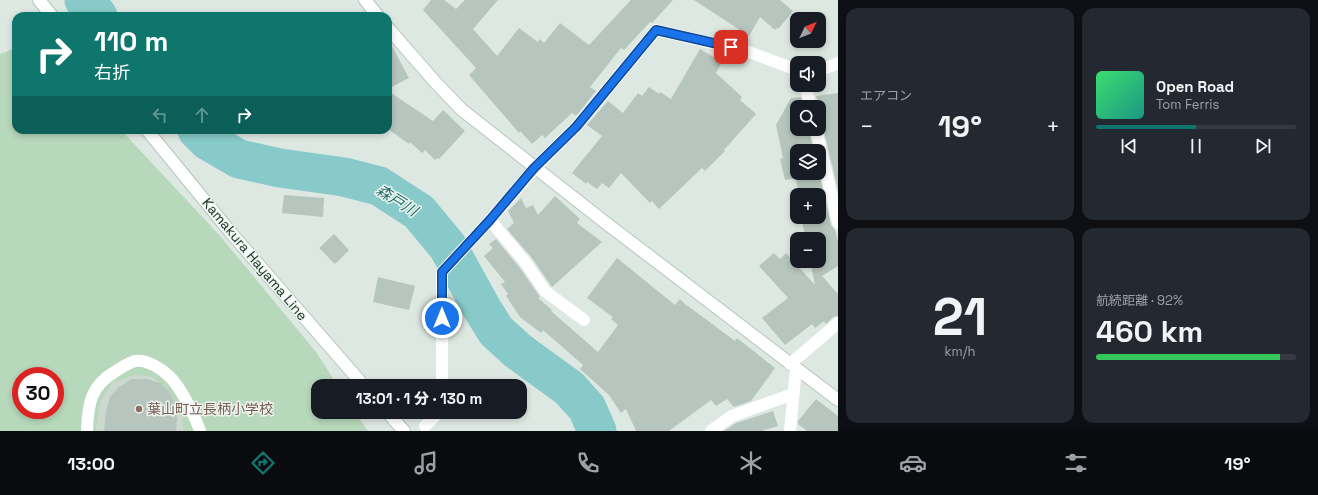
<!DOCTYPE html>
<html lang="ja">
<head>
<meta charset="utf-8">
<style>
	:root { --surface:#171b24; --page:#242831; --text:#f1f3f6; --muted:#9ea1a6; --line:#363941; --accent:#0f766e }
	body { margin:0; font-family:"Space Grotesk","Noto Sans JP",sans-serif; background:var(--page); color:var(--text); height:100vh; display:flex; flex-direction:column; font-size:15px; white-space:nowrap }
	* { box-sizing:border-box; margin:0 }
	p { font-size:13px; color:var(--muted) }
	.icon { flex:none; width:22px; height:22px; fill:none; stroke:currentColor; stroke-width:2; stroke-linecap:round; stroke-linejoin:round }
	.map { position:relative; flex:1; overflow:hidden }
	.drawer { display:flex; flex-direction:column; gap:8px; padding:8px; background:#0d0f14; width:480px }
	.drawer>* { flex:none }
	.top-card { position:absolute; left:12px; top:12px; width:380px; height:122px; border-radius:12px; box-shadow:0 2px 6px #0003; background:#0f766e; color:#fff; overflow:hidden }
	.needle { width:26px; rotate:47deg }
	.fabs { position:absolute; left:790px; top:12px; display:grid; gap:8px }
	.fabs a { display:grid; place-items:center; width:36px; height:36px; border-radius:8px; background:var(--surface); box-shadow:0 2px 6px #0003; font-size:20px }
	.speed { position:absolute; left:12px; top:367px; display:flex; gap:8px; font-size:20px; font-weight:700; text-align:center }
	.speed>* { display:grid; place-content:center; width:52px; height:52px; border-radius:50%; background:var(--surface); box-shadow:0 2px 6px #0003; line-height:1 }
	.speed .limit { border:6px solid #d22; background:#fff; color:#111 }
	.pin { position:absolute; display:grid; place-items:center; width:34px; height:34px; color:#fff; margin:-17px; border-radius:8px; box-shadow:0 2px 6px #0006 }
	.me { position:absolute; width:44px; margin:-22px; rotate:0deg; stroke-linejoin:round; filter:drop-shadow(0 0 3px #0008) }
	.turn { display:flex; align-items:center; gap:14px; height:84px; padding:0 16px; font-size:18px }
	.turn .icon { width:52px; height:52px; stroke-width:2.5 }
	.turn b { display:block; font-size:28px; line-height:34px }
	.lanes { display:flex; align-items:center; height:38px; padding:0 16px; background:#0003; justify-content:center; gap:20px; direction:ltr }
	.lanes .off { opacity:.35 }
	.big { font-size:30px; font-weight:800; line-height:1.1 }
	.drawer .tile { flex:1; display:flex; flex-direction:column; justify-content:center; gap:6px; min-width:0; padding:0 14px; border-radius:12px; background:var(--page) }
	.drawer .dial { align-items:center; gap:0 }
	.dial b { font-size:52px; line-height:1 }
	.song { display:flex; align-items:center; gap:12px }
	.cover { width:48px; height:48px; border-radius:6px; background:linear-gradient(135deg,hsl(140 70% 55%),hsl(170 70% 35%)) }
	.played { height:4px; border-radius:2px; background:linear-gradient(90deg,var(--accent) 50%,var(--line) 50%) }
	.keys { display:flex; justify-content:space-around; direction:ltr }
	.heat { display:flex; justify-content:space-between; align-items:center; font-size:22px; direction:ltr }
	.charge { height:6px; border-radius:3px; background:linear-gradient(90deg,#34c759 92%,var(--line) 0) }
	.drawer .tiles { flex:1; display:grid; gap:8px; grid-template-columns:repeat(2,1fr) }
	.trip { position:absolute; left:311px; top:379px; width:216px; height:40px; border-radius:12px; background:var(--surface); box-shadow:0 2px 6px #0003; font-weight:800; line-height:40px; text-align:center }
	.tabs { display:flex; height:64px; justify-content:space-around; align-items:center; background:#090b0e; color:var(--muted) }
	.tabs .icon { width:28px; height:28px }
	.tabs .selected { color:var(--accent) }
	.tabs b { font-size:18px; color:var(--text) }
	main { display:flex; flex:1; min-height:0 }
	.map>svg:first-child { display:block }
</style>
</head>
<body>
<main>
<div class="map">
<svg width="838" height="431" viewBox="0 0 838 431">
	<rect width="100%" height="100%" fill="#dee8e2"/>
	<!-- built -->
	<path fill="#ccd8d0" d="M136 375 152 377 167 390 182 416 183 431H96L100 403 113 382Z"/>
	<!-- green -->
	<path fill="#b7d8bb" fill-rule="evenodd" d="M16 48V130H121L221 237 316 352 338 386H318V412H355L368 431H183L182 416 167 390 152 377 136 375 113 382 100 403 96 431H0V54ZM21 376H55V410H21Z"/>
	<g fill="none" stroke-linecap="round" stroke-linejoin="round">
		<!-- river -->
		<g stroke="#88cac9" stroke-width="39">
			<path d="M84 0 98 16"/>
			<path d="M197 130 208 141 239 159 280 168 344 177 379 186 419 212 448 247 481 307 496 331 518 351 569 388 587 408 597 431"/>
		</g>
	</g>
	<!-- building -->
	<g fill="#b6c5bd">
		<path d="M431 0H444L456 9 465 0H498L473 29 497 56 519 28 538 42 540 39 544 43 560 23 589 45 631 0H673L652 23 650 22 624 50 621 48 590 87 596 91 576 116 572 113 545 138 542 135 532 144 520 131 519 133 469 75 476 68 423 10Z"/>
		<path d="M694 0H780L793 11 778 29 777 28 775 30 760 17 749 36Z"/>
		<path d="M388 39 409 78 388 89Z"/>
		<path d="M700 49 722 62 716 73 742 97 740 100 756 114 724 150 725 151 705 171 702 168 659 209 652 201 650 203 621 173 609 188 602 183 597 189 587 182 586 184 572 173 602 136 587 125 608 101 623 113 638 93 642 96 649 87 659 94 660 92 671 99Z"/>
		<path d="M388 91 433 121 443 110 465 131 439 159 437 158 435 160 425 150 422 153 410 142 409 144 388 129Z"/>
		<path d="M838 93V190L823 127 819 122V107L816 96Z"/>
		<path d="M801 97 803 107H797V129H809L813 151H797V173H819L831 225 835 230 838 241V266L822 276 838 294V316L833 317 826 324 824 321 815 328 812 324 785 345 762 318 788 298 759 266 774 253 780 259 786 253 815 285 810 261H819V239H806L801 217H819V195H799L796 178 785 180 780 159 783 158 776 125 791 98Z"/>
		<path d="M284 195 324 198 323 217 282 213Z"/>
		<path d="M555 196 580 219 577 223 602 242 552 287 532 258 507 229 514 223 508 211 521 198 526 208 533 205 538 215Z"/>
		<path d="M334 234 349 250 335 264 319 248Z"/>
		<path d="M496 239 520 268 540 297 538 298 552 310 551 311 598 352 618 325 611 319 613 317 587 298 617 258 675 305 680 299 687 306H688L735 341 737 338 775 368 751 401 734 407 727 399 716 406 711 400 669 431H636L626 409 621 413 609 395 580 369 583 365 543 330 541 333 520 317 506 296 508 294 501 284 505 282 484 256 493 248 489 244Z"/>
		<path d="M378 277 415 286 409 310 373 302Z"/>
		<path d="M132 379H146L160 383 170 393 175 405 177 418 176 431H104L106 411 110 397 119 387Z"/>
		<path d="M816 399 838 416V431H807L798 424V421Z"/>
		<path d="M773 411 778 426 762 431H724L736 423Z"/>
	</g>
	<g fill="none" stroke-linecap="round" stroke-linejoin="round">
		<defs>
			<g id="secondary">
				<path d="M39 0 52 16"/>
				<path d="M365 0 378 16"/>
				<path d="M388 28 436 83 462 110 602 220 838 400"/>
				<path d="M147 130 232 234 364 386"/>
				<path d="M387 412 404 431"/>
			</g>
		</defs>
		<!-- secondary casing -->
		<use href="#secondary" stroke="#b2c7bc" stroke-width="14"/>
		<!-- street -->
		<g stroke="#fff" stroke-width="12">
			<path d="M819 71 838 63"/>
			<path d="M805 85 811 107"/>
			<path d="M816 129 838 223"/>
			<path d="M490 220 526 263 545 291 584 320"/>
			<path d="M790 364 838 323"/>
			<path d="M442 386V272L490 220 535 168 576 127 656 30 746 51 797 70"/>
			<path d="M425 426 439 412"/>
			<path d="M87 431C88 404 90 386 116 371 122 367 128 363 135 361 147 359 162 369 170 377 181 388 195 416 200 431"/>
			<path d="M711 431 732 416 793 394"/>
			<path d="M790 431 796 368"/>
		</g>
		<!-- secondary -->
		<use href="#secondary" stroke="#fff" stroke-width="12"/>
	</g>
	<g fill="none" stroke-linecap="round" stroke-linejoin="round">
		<defs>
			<path id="route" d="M442 318V272L490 220 534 168 576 127 656 30 731 47"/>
		</defs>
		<!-- route casing -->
		<use href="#route" stroke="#114b97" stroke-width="10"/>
		<!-- route -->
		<use href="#route" stroke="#1a73e8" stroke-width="7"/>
	</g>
	<!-- markers -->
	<circle fill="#8d6e63" stroke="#edf5f0" stroke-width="1.5" cx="139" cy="409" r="4"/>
	<g text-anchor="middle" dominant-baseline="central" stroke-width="3" stroke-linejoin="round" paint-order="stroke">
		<!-- street labels -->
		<g font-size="14" fill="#20362d" stroke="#edf5f0">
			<text transform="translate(255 259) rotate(50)">Kamakura Hayama Line</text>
		</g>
		<!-- education labels -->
		<g font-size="14" fill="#785e54" stroke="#edf5f0" text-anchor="start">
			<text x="147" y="409">葉山町立長柄小学校</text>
		</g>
		<!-- water labels -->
		<g font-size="15" font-style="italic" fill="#206d6d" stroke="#edf5f0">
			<text transform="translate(397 200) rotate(32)">森戸川</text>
		</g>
	</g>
</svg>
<div class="fabs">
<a><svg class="needle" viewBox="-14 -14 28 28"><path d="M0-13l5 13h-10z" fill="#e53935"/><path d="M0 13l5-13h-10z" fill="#9ea1a6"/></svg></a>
<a><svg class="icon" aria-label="sound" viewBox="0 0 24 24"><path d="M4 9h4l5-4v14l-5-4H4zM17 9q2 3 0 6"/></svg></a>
<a><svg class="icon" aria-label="search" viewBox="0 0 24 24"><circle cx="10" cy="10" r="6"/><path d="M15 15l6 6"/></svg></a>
<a><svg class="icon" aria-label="layers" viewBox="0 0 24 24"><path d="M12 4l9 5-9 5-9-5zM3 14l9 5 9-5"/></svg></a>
<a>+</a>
<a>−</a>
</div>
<div class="speed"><div class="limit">30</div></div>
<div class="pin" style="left:731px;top:47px;background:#d93025"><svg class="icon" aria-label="arrive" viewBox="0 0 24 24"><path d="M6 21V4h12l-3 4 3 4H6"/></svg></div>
<svg class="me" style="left:442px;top:318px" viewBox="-20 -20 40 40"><circle r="17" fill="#1a73e8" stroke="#fff" stroke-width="3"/><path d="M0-11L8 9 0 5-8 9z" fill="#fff"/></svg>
<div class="trip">13:01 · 1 分 · 130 m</div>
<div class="top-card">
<div class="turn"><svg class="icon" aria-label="right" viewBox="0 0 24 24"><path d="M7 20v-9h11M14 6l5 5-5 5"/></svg><div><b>110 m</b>右折</div></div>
<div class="lanes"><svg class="icon off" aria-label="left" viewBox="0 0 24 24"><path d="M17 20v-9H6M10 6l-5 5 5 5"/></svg><svg class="icon off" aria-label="ahead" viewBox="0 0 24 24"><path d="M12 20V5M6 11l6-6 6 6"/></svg><svg class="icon" aria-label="right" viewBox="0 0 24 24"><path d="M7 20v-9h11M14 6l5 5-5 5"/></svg></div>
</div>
</div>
<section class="drawer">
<div class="tiles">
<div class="tile"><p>エアコン</p>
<div class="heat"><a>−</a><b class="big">19°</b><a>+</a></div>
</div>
<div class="tile">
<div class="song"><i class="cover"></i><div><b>Open Road</b><p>Tom Ferris</p></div></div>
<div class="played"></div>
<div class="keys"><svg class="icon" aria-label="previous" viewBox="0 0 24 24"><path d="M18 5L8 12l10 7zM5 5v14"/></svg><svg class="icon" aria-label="pause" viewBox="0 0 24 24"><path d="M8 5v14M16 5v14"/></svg><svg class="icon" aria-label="next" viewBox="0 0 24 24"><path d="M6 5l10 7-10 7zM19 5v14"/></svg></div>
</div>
<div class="tile dial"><b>21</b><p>km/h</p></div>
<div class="tile"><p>航続距離 · 92%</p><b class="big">460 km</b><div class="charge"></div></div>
</div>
</section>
</main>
<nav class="tabs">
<b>13:00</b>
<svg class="icon selected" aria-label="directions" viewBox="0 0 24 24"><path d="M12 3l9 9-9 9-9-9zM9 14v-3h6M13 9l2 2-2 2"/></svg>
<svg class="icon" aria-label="music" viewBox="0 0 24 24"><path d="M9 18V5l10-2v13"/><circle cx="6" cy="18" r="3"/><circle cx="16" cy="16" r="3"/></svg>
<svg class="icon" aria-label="phone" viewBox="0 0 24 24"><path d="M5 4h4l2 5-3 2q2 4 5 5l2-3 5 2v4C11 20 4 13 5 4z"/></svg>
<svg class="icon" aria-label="climate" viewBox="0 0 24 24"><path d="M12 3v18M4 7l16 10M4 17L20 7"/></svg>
<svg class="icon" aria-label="car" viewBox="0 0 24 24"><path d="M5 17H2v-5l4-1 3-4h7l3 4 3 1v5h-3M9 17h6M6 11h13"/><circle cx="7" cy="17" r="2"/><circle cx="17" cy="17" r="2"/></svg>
<svg class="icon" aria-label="filters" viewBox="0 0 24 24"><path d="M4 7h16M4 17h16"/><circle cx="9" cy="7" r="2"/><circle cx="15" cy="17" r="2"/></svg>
<b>19°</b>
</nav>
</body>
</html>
